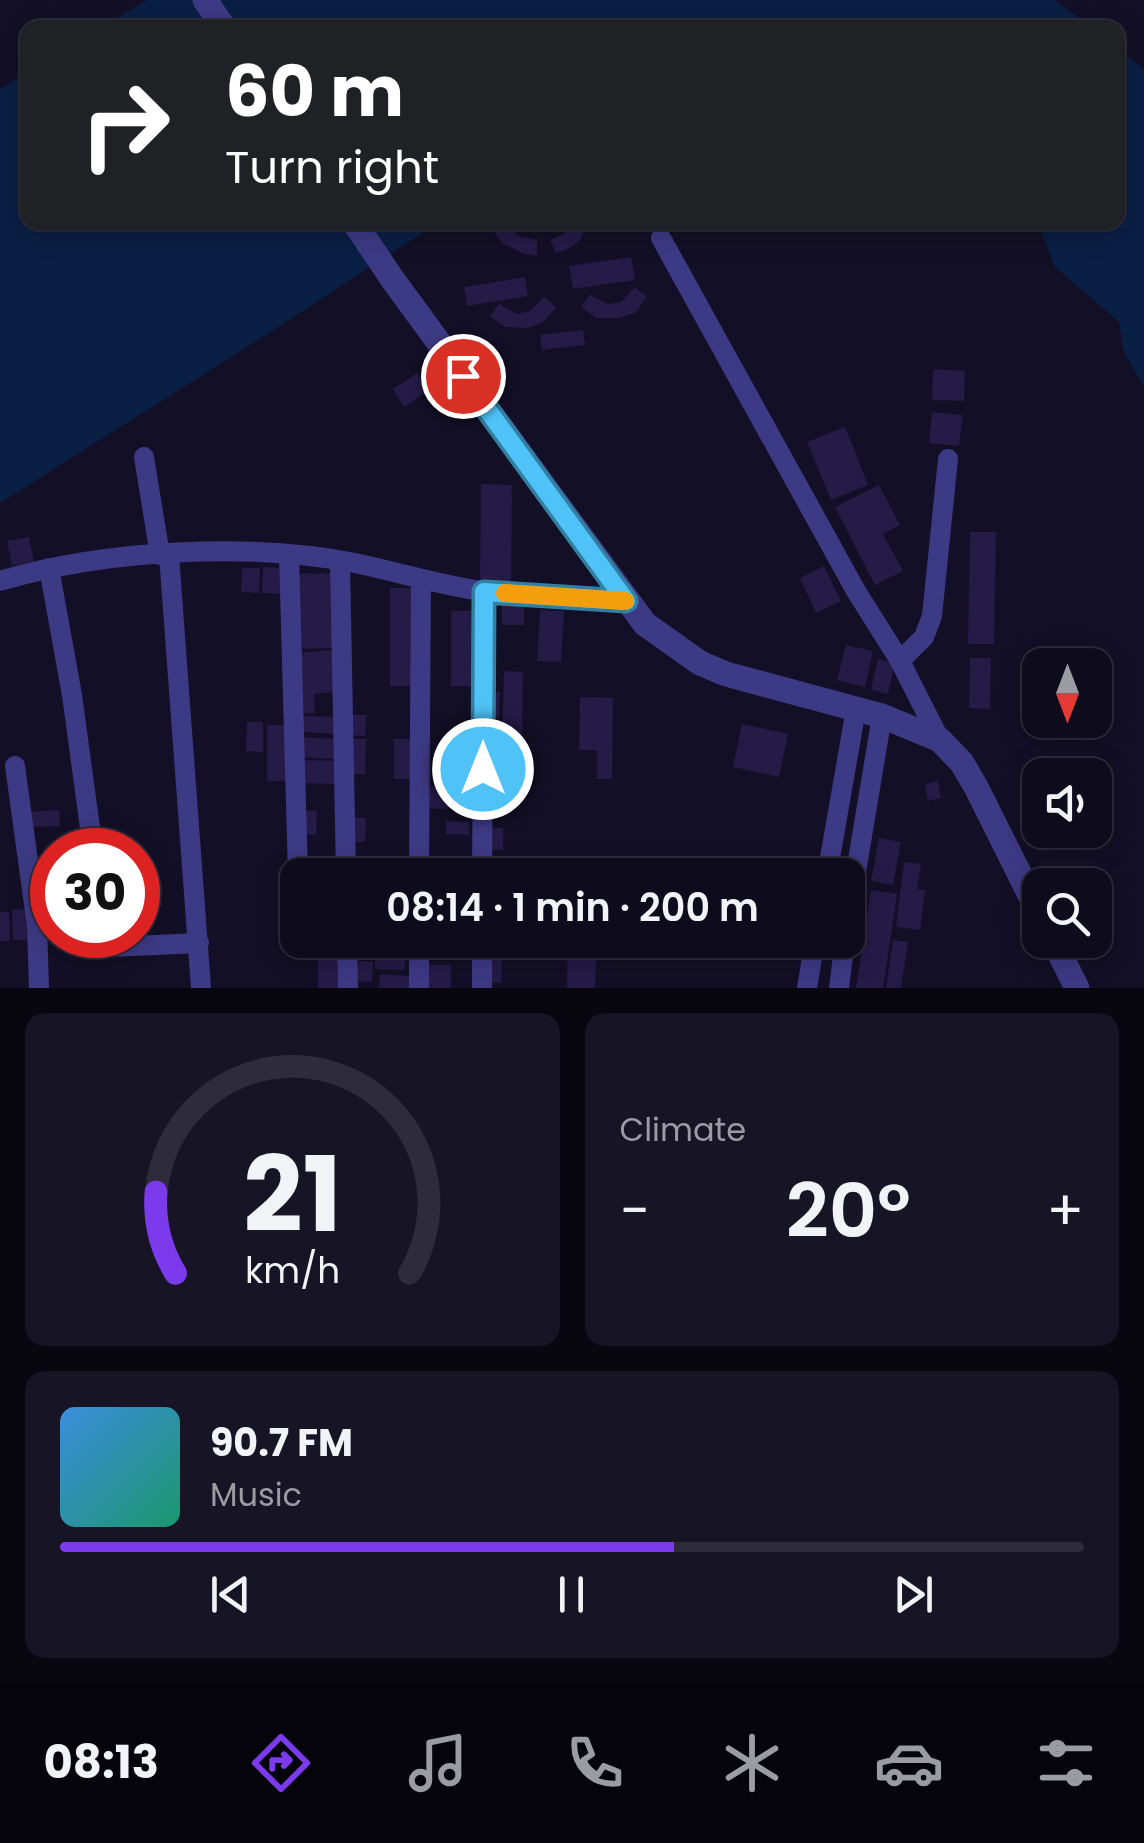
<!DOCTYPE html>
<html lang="en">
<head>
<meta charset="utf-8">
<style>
	:root { --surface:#0e0b1c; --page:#171425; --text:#f1f3f6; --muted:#9b9ba3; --line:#2e2b3b; --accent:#7c3aed }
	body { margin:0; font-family:Poppins,sans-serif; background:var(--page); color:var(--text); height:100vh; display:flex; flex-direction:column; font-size:38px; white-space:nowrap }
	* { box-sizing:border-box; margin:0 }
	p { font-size:32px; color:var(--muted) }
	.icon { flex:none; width:55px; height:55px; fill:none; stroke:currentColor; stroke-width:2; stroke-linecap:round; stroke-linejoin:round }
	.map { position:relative; height:988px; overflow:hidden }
	.side { display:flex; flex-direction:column; gap:25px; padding:25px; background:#08060f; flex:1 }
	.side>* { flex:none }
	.top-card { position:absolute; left:20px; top:20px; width:1105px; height:210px; border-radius:20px; box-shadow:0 5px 25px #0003,0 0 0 2px var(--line); background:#202124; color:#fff; overflow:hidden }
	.needle { width:65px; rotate:180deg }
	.buttons { position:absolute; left:1022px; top:648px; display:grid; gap:20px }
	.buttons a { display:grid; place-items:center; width:90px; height:90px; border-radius:20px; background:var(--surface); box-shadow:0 5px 25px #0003,0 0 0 2px var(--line); font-size:50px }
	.speed { position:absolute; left:30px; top:828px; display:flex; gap:20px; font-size:50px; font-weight:700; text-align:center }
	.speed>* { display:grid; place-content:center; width:130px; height:130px; border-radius:50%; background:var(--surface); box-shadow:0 5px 25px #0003,0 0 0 2px var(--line); line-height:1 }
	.speed .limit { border:15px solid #d22; background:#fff; color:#111 }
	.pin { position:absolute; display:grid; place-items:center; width:85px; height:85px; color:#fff; margin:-42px; border:5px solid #fff; border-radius:50%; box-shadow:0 2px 10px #0007 }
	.me { position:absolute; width:110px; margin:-55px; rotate:0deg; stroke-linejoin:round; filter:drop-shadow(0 0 8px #0008) }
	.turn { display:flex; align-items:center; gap:35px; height:210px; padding:0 40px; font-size:45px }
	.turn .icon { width:130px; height:130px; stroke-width:2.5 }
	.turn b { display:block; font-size:70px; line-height:85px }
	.big { font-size:75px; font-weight:600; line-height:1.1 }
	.side .tile { flex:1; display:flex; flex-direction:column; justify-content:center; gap:15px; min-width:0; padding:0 35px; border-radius:20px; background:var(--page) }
	.side .dial { align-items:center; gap:0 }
	.dial svg { height:260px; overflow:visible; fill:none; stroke:var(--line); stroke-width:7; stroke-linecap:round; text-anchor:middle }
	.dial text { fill:var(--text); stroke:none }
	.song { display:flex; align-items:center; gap:30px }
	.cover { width:120px; height:120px; border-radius:15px; background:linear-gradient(135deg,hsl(210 70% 55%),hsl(160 70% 35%)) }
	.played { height:10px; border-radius:5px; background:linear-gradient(90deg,var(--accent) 60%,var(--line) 60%) }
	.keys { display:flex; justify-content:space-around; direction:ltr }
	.heat { display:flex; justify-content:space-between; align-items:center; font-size:55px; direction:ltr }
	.side .tiles { flex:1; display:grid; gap:25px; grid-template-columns:1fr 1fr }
	.tile:last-child { grid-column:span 2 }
	.trip { position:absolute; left:280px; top:858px; width:585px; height:100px; border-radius:20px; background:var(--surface); box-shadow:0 5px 25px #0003,0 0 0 2px var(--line); font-weight:600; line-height:100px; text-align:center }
	.tabs { display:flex; height:160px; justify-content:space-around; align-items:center; background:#06040b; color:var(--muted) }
	.tabs .icon { width:70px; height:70px }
	.tabs .on { color:var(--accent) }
	.tabs b { font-size:45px; color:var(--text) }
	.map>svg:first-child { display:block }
</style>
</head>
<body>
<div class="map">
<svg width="1144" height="988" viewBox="0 0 1144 988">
	<rect width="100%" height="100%" fill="#130f26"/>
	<!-- water -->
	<g fill="#0a1f44">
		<path d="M147 0H1055L1091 27 101 28Z"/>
		<path d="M1118 49 1144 69V387L1124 352 1119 322 1055 267 1040 229 1030 223 1118 222Z"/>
		<path d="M27 72 28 222 438 223 258 340 0 503V89Z"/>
	</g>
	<!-- building -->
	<g fill="#241b47">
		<path d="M487 222H505L518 236 537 240V256L524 254 502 243Z"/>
		<path d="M573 222H589L579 241 570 248 556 253 550 240 564 234Z"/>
		<path d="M631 257 635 280 573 289 569 266Z"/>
		<path d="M525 277 528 296 467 306 464 287Z"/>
		<path d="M635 287 647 297 635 313 619 318H596L581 307 590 295 608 304 621 302Z"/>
		<path d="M544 297 556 307 544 322 528 328 505 327 490 316 499 304 517 314 530 311Z"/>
		<path d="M583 330 585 345 542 350 540 335Z"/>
		<path d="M933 369 965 371 964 401 932 400Z"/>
		<path d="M417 373 429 390 404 407 393 389Z"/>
		<path d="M932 412 963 415 959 446 929 443Z"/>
		<path d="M845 427 868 485 831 500 807 442Z"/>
		<path d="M481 484 512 485 511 587 480 586Z"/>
		<path d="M879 485 900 525 883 534 903 571 875 585 835 507Z"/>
		<path d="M970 532H996L994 644H968Z"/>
		<path d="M29 537 34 562 12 566 7 541Z"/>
		<path d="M824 566 841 601 816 613 800 578Z"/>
		<path d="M263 567 285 568 283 594 262 593Z"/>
		<path d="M242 568H260L259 593 241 592Z"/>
		<path d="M335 573 337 648 293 649 292 574Z"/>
		<rect x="390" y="588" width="23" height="98"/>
		<rect x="502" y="603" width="22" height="22"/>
		<path d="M540 610 564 611 561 662 537 661Z"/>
		<rect x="451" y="611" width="25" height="75"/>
		<path d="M846 645 873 651 865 687 837 680Z"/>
		<path d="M335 650 337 692 314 694 315 713 297 714 293 653Z"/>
		<path d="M970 658H991L990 709 969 708Z"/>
		<path d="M878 659 895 663 888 694 871 690Z"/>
		<path d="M504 671 523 672 522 739H502Z"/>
		<path d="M485 692H500L499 718H484Z"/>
		<path d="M580 697 613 698 612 779H597V750H579Z"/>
		<path d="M347 715H366L365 736 346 735Z"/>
		<path d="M300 716 338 717 337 734 300 732Z"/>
		<path d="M247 722H263V752L246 751Z"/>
		<path d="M742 724 788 734 779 777 733 767Z"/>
		<rect x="267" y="725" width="19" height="56"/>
		<path d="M299 737 340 739 339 759 298 757Z"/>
		<path d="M346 739H366L365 774H345Z"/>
		<rect x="394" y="739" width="16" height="40"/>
		<path d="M301 760 340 761 339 784 300 783Z"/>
		<path d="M938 781 941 798 928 801 925 784Z"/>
		<path d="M425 786 449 787 448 809 425 808Z"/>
		<path d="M59 810 60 826 29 827 28 812Z"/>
		<path d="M299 810 317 811 316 835 298 834Z"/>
		<path d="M350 817 366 818 365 842H349Z"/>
		<path d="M446 821 469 822V835L446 834Z"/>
		<rect x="485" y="828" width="18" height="22"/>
		<path d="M879 838 901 842 893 885 871 881Z"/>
		<path d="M32 857H52V884H33Z"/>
		<path d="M303 859 340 860V875H302Z"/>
		<path d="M904 862 921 864 917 889 925 890 920 930 896 927Z"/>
		<path d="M373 864 410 865 409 875H373Z"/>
		<path d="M446 866 469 867V875H445Z"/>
		<path d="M871 890 897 894 883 988H856Z"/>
		<path d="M29 909V940H13L12 910Z"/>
		<path d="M0 912H9L10 941H0Z"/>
		<rect x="348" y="940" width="21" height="20"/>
		<path d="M376 940H406L405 970 375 969Z"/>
		<path d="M423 940H449L450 955 423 956Z"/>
		<path d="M568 940H597L595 988H567Z"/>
		<path d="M893 940 908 942 901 988H886Z"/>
		<rect x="318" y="952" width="23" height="36"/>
		<path d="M486 958H502L501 983 485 982Z"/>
		<path d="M350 961 373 962 372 982 349 981Z"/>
		<rect x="426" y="965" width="25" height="23"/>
		<path d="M380 974 411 976V988H379Z"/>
	</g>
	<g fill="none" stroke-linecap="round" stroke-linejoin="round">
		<!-- minor -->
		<g stroke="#3d3a85" stroke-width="20">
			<path d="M661 238 856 591 900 661 940 740"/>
			<path d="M144 457 160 555"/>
			<path d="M169 555 201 988"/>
			<path d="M289 555 298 875"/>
			<path d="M340 561 346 875"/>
			<path d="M49 568 72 695 93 850"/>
			<path d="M0 581C104 550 248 542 355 563 398 572 439 585 482 591 529 598 579 598 626 601"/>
			<path d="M900 661 924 637 932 616 948 459"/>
			<path d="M15 766 37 926 39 988"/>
			<path d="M419 875 421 579"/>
			<path d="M482 875 484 592"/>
			<path d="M827 875 856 709"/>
			<path d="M848 920 882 716"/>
			<path d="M102 935 104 943 111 947 199 943"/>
			<path d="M347 940 348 988"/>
			<path d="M419 988V940"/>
			<path d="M482 988V940"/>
			<path d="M807 988 815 940"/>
			<path d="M839 988 845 940"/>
		</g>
		<!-- tertiary -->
		<g stroke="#3d3a85" stroke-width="25">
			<path d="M205 0 224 28"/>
			<path d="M354 222 393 280 645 624 700 663 726 674 882 716 940 740 962 763 976 787 1040 915"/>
			<path d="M1053 940 1077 988"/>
		</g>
	</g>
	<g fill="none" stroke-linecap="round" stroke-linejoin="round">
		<defs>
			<path id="route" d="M463 376 626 601 484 592 483 769"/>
		</defs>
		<!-- route casing -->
		<use href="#route" stroke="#337fa1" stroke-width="25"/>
		<!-- route -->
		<use href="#route" stroke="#4fc3f7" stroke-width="18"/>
		<!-- slow -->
		<path stroke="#f59e0b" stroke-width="18" d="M505 593 625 601"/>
	</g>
</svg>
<div class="buttons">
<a><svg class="needle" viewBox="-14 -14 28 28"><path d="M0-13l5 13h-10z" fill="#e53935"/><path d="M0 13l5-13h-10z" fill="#9b9ba3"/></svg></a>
<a><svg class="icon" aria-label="sound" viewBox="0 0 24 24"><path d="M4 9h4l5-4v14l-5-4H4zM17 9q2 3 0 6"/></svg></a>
<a><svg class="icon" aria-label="search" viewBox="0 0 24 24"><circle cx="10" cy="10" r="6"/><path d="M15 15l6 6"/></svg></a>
</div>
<div class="speed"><div class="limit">30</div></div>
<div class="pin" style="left:463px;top:376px;background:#d93025"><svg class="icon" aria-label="arrive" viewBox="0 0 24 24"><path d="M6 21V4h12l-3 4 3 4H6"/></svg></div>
<svg class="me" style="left:483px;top:769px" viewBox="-20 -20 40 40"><circle r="17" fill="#4fc3f7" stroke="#fff" stroke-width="3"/><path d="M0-11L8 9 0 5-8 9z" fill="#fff"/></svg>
<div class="trip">08:14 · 1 min · 200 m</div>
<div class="top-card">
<div class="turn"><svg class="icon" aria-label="right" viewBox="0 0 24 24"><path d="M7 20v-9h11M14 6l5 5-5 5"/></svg><div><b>60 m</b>Turn right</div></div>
</div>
</div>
<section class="side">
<div class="tiles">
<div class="tile dial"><svg viewBox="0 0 100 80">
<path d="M14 69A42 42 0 1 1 86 69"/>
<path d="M14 69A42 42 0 0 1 8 44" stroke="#7c3aed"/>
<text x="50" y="56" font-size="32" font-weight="700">21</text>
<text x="50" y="72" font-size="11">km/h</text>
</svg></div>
<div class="tile"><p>Climate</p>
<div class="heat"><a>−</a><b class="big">20°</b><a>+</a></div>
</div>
<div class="tile">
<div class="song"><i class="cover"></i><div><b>90.7 FM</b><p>Music</p></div></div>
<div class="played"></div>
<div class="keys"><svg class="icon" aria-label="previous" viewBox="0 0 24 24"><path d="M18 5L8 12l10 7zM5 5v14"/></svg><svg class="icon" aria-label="pause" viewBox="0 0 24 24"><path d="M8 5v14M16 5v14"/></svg><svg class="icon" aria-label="next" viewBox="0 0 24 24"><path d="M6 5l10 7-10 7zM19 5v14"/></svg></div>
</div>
</div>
</section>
<nav class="tabs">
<b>08:13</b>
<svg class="icon on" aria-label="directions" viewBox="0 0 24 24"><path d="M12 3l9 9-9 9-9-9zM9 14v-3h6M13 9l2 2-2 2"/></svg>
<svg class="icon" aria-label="music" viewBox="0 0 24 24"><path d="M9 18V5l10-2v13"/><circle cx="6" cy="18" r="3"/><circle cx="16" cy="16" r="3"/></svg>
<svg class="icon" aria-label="phone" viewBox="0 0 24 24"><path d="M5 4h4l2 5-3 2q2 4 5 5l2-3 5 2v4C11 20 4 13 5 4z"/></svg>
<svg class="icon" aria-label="climate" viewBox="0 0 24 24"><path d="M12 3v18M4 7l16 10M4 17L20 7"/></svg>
<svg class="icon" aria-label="car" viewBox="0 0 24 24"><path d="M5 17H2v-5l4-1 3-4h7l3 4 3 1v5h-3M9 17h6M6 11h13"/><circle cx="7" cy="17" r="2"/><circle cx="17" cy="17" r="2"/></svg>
<svg class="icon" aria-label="filters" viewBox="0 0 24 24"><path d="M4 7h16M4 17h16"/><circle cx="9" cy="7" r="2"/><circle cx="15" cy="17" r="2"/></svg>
</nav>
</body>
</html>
